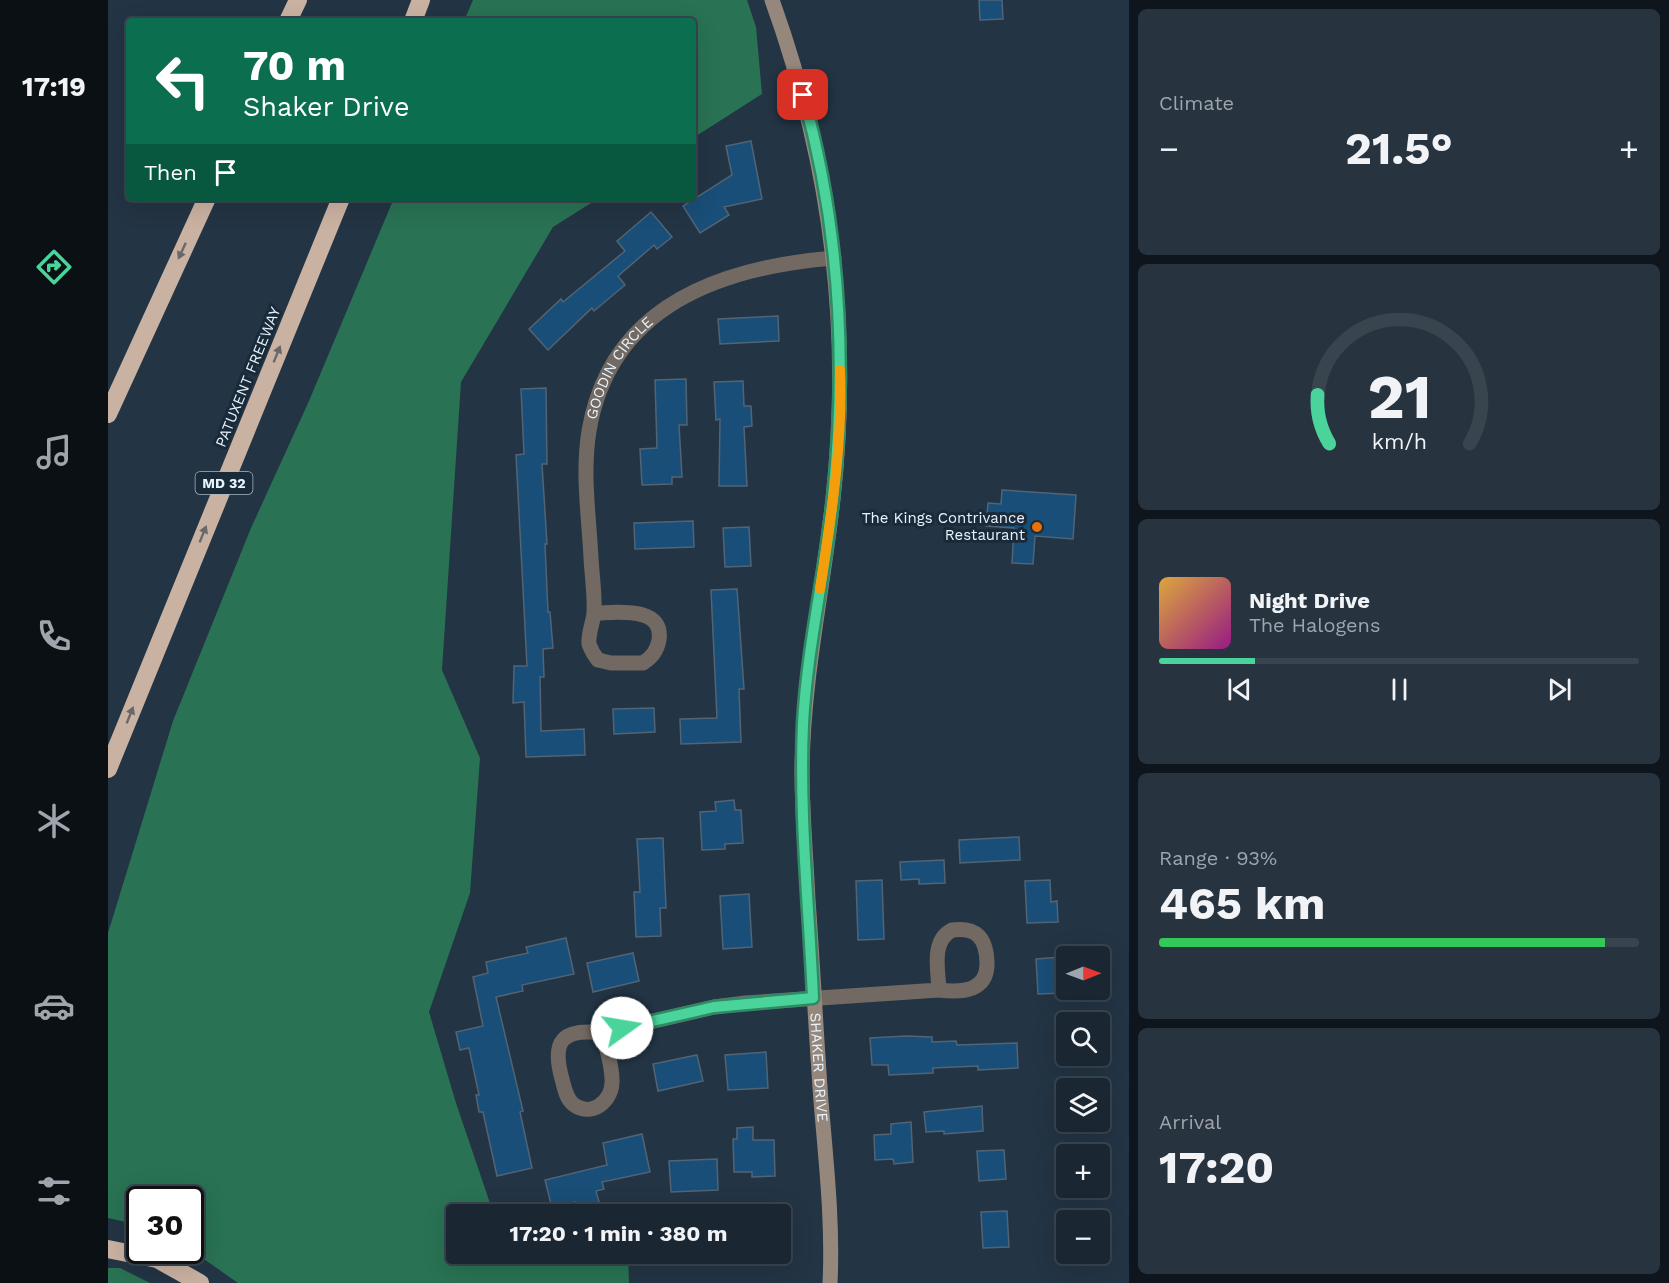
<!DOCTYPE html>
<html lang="en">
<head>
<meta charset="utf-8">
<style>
	:root { --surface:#1a2733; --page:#27333f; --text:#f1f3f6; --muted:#9fa5ac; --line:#38444e; --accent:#4ad49c }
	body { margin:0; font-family:"Work Sans",sans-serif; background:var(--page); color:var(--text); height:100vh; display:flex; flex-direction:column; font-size:22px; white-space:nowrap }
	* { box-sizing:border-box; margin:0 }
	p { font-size:20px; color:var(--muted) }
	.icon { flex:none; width:33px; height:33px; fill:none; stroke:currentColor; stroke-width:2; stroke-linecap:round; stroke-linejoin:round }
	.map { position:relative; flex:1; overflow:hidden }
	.drawer { display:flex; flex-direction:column; gap:9px; padding:9px; background:#0e151c; width:540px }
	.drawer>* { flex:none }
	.top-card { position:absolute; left:18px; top:18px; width:570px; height:183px; border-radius:6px; box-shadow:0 6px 24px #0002,0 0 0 2px var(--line); background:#0b6e4f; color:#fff; overflow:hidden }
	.needle { width:39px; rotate:89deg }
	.controls { position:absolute; left:948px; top:946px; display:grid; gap:12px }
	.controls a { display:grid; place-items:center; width:54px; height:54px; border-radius:6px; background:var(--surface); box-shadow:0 6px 24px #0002,0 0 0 2px var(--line); font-size:30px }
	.speed { position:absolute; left:18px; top:1186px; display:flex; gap:12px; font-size:30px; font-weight:700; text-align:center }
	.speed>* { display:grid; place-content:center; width:78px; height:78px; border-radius:50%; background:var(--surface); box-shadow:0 6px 24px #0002,0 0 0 2px var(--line); line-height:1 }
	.speed .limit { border:3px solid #111; border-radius:9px; background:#fff; color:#111 }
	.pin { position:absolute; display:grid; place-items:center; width:51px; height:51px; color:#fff; margin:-26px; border-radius:12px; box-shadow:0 3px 9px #0006 }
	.me { position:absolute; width:66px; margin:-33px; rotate:77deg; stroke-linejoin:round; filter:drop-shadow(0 0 4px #0008) }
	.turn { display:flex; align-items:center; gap:21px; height:126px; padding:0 18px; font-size:27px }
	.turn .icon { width:78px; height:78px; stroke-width:2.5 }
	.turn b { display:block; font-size:42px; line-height:51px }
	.then { display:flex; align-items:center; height:57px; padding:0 18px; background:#0003; gap:12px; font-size:22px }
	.big { font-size:45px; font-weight:700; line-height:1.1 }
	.drawer .card { flex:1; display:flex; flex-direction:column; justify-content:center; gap:9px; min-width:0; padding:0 21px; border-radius:9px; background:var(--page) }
	.drawer .dial { align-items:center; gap:0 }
	.dial svg { height:156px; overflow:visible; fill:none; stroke:var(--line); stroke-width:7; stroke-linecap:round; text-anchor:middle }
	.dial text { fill:var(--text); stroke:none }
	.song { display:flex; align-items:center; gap:18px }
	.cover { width:72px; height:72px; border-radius:9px; background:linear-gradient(135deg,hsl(40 70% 55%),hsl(310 70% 35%)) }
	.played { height:6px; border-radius:3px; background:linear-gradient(90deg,var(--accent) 20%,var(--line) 20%) }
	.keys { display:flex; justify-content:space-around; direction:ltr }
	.heat { display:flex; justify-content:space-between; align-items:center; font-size:33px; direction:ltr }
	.charge { height:9px; border-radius:4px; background:linear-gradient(90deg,#34c759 93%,var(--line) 0) }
	.trip { position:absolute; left:338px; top:1204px; width:345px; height:60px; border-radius:6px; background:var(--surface); box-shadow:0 6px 24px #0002,0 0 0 2px var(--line); font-weight:700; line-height:60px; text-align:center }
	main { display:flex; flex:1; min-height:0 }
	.tabs { display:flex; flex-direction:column; width:108px; justify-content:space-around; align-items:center; background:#0a1014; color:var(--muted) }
	.tabs .icon { width:42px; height:42px }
	.tabs .selected { color:var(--accent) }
	.tabs b { font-size:27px; color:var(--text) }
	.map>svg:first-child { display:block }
</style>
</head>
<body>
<main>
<nav class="tabs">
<b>17:19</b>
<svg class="icon selected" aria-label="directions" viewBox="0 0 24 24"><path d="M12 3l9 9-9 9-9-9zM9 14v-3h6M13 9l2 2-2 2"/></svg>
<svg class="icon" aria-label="music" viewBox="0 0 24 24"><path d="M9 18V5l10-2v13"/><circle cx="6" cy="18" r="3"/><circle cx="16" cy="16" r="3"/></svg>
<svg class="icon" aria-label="phone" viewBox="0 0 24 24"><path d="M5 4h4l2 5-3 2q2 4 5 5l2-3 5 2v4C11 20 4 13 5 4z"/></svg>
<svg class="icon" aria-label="climate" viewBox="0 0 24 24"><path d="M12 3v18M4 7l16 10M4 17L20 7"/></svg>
<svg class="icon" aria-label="car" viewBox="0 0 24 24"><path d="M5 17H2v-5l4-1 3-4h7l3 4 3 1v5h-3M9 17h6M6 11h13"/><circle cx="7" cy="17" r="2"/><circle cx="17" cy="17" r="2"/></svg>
<svg class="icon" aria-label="filters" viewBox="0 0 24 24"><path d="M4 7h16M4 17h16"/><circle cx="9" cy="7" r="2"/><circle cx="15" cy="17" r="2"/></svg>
</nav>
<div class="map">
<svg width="1021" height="1283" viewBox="0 0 1021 1283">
	<rect width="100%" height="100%" fill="#233444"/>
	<!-- forest -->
	<g fill="#297253">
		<path d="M365 0H639L648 27 654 94 585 138V21H356Z"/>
		<path d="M286 198H491L445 227 353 382 334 670 372 758 362 893 321 1012 348 1103 386 1215H348V1254H520L521 1283H130L83 1250 82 1200H32L31 1225 0 1218V933L65 721 143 528 201 401Z"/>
		<path d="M0 1268H12L42 1283H0Z"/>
	</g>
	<!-- building -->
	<g fill="#194e78" stroke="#516475" stroke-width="1.5">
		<path d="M871 0H894L895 19 872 20Z"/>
		<path d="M643 141 654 199 616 207 621 215 592 233 575 206 624 175 618 146Z"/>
		<path d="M543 212 564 237 549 249 546 245 510 276 517 285 486 311 484 308 440 350 421 329 453 299 455 302 517 251 509 241Z"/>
		<path d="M670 316 671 341 612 344 610 319Z"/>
		<path d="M578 379 579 425H571L574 477H564V484L534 485 532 449 549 448 547 380Z"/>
		<path d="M635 381 636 406H643L644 426 636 427 639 486H611L612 419 608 420 606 382Z"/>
		<path d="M438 388 439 464H434L439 544H437L440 612H442L445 648 435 649 436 677H432L433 731 476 729 477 755 418 757 416 702 405 703 406 666H419L408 455 416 454 413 389Z"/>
		<path d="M894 490 968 495 965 539 927 536 925 564 904 563 906 528 878 526 880 503 893 504Z"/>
		<path d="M585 521 586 547 527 549 526 523Z"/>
		<path d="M641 527 643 566 617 567 615 528Z"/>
		<path d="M629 589 636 689H631L633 742 573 744 572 719 609 718 603 590Z"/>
		<path d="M546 708 547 732 506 734 505 709Z"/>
		<path d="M626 800 627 810H633L635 843 617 844V849L594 850 592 812 608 811 607 802Z"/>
		<path d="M911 837 912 860 852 863 851 840Z"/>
		<path d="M555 838 558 908H552L553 936 528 937 526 892H532L529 839Z"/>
		<path d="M836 860 837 883 811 884V879L793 880 792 862Z"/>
		<path d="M774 880 776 939 750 940 748 881Z"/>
		<path d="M942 880 943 902 949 901 950 922 919 923 917 881Z"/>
		<path d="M641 894 644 947 615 949 612 896Z"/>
		<path d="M458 938 466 974 414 985 415 991 388 997 415 1111 412 1112 424 1168 389 1176 375 1112H371L368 1095H371L361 1048 352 1050 348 1032 375 1026 365 977 380 973 378 962 420 953 418 947Z"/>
		<path d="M525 953 531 981 485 992 479 963Z"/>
		<path d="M954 957 956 993 930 994 928 959Z"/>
		<path d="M798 1036 824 1037V1042L848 1041 849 1045 909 1043 910 1068 870 1070V1066L825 1068V1073L781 1075 780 1065H764L762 1038Z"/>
		<path d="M658 1052 660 1088 620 1090 617 1055Z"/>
		<path d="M589 1055 595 1081 550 1091 545 1064Z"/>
		<path d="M874 1106 875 1131 836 1134V1131L818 1132 816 1112Z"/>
		<path d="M803 1122 805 1162 786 1164 785 1159 767 1160 766 1135 783 1134V1124Z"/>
		<path d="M645 1127V1140H666L667 1176 644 1177V1172H626L625 1139H629V1128Z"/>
		<path d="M534 1134 542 1172 494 1182 496 1189 488 1191 493 1209 470 1214 467 1202 444 1208 437 1180 499 1165 495 1143Z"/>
		<path d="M896 1150 898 1179 871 1181 869 1151Z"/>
		<path d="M609 1159 610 1190 563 1192 561 1161Z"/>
		<path d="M899 1211 901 1247 875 1248 873 1212Z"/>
	</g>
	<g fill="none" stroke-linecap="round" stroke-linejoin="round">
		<!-- street -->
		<g stroke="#726962" stroke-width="15">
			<path id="s1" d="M486 613C507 613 556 605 551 640 549 651 544 657 535 663H503L490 660C486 655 483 650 481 644 480 633 485 623 486 613 487 595 484 576 483 558 481 517 474 473 481 431 502 305 614 267 726 258"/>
			<path d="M495 1033C455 1028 443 1040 454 1079 456 1087 458 1098 465 1104 483 1118 503 1102 504 1083 505 1067 498 1048 495 1033L606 1007 637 1003 831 990C855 993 880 991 879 962 878 938 869 927 844 930 823 941 830 969 831 990"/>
		</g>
		<!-- secondary -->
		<path stroke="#96877c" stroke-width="15" id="s2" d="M664 0C722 161 744 328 725 499 715 590 695 678 694 770 694 814 698 857 700 900 705 967 708 1034 713 1101 718 1162 725 1222 722 1283"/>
		<!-- highway -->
		<g stroke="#cab2a2" stroke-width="18">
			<path d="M180 21 190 0"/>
			<path d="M305 21 313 0"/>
			<path d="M0 414 99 198"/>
			<path d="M0 769 233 198"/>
			<path d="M0 1249 49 1259 92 1283"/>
		</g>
	</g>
	<!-- one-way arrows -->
	<defs><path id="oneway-solid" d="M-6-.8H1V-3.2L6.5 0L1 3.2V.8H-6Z" transform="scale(1.5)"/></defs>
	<g fill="#696768">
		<use href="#oneway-solid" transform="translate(74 251) rotate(115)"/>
		<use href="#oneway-solid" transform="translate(169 354) rotate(-68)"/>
		<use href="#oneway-solid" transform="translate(95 534) rotate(-68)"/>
		<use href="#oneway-solid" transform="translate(22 715) rotate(-68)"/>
	</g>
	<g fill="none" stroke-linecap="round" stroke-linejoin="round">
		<defs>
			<path id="route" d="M514 1028 606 1007 705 998C701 907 691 815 695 724 699 648 717 574 725 498 739 363 732 226 695 95"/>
		</defs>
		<!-- route casing -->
		<use href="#route" stroke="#308a65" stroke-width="15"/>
		<!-- route -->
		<use href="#route" stroke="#4ad49c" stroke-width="10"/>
		<!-- slow -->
		<path stroke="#f59e0b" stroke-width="10" d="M712 589C723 517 735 443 732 370"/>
	</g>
	<!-- markers -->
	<circle fill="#e8710a" stroke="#192a39" stroke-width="2" cx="929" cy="527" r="6"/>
	<g text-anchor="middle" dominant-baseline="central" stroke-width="6" stroke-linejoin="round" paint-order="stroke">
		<!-- shield labels -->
		<rect fill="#192a39" stroke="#aab7c2" stroke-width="1.5" x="87.5" y="472" width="57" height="22" rx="4.5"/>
		<g font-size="14" font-weight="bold" fill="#e8f3fd">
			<text x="116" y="483">MD 32</text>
		</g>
		<!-- street labels -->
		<g font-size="15" fill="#e8f3fd" stroke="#192a39">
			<text stroke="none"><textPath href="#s1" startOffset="460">GOODIN CIRCLE</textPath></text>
			<text transform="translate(140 377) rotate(-68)">PATUXENT FREEWAY</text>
			<text stroke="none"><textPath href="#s2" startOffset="1078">SHAKER DRIVE</textPath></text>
		</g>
		<!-- poi labels -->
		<g font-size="15" fill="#e8f3fd" stroke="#192a39" text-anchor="end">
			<text x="917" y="518">The Kings Contrivance<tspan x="917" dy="17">Restaurant</tspan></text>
		</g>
	</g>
</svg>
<div class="controls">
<a><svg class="needle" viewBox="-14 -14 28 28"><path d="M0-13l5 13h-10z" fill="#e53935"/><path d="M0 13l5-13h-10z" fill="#9fa5ac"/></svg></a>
<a><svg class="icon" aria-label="search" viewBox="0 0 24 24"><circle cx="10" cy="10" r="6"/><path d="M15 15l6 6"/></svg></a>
<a><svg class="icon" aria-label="layers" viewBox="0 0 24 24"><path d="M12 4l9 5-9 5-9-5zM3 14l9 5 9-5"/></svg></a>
<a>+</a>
<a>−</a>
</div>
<div class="speed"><div class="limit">30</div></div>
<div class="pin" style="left:695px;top:95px;background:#d93025"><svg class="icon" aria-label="arrive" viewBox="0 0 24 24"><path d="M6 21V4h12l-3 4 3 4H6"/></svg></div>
<svg class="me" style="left:514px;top:1028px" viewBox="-20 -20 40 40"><circle r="19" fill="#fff"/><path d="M0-13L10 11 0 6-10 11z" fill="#4ad49c"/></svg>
<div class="trip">17:20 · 1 min · 380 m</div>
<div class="top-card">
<div class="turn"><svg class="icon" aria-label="left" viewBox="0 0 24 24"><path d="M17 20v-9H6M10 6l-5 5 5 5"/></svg><div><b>70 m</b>Shaker Drive</div></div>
<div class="then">Then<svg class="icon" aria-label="arrive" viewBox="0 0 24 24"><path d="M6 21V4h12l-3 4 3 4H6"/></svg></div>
</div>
</div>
<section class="drawer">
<div class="card"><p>Climate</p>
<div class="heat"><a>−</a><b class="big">21.5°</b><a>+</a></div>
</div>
<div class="card dial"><svg viewBox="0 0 100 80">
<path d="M14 69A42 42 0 1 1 86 69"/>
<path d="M14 69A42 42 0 0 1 8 44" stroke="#4ad49c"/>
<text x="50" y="56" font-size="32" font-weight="700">21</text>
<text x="50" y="72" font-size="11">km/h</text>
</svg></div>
<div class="card">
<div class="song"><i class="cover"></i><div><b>Night Drive</b><p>The Halogens</p></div></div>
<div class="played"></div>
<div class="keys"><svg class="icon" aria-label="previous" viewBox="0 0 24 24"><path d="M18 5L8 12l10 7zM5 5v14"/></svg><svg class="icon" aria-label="pause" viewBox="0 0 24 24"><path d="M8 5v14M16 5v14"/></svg><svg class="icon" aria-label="next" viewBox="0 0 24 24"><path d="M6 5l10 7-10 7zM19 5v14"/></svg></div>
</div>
<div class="card"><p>Range · 93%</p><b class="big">465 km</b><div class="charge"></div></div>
<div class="card"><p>Arrival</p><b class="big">17:20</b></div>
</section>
</main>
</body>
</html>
